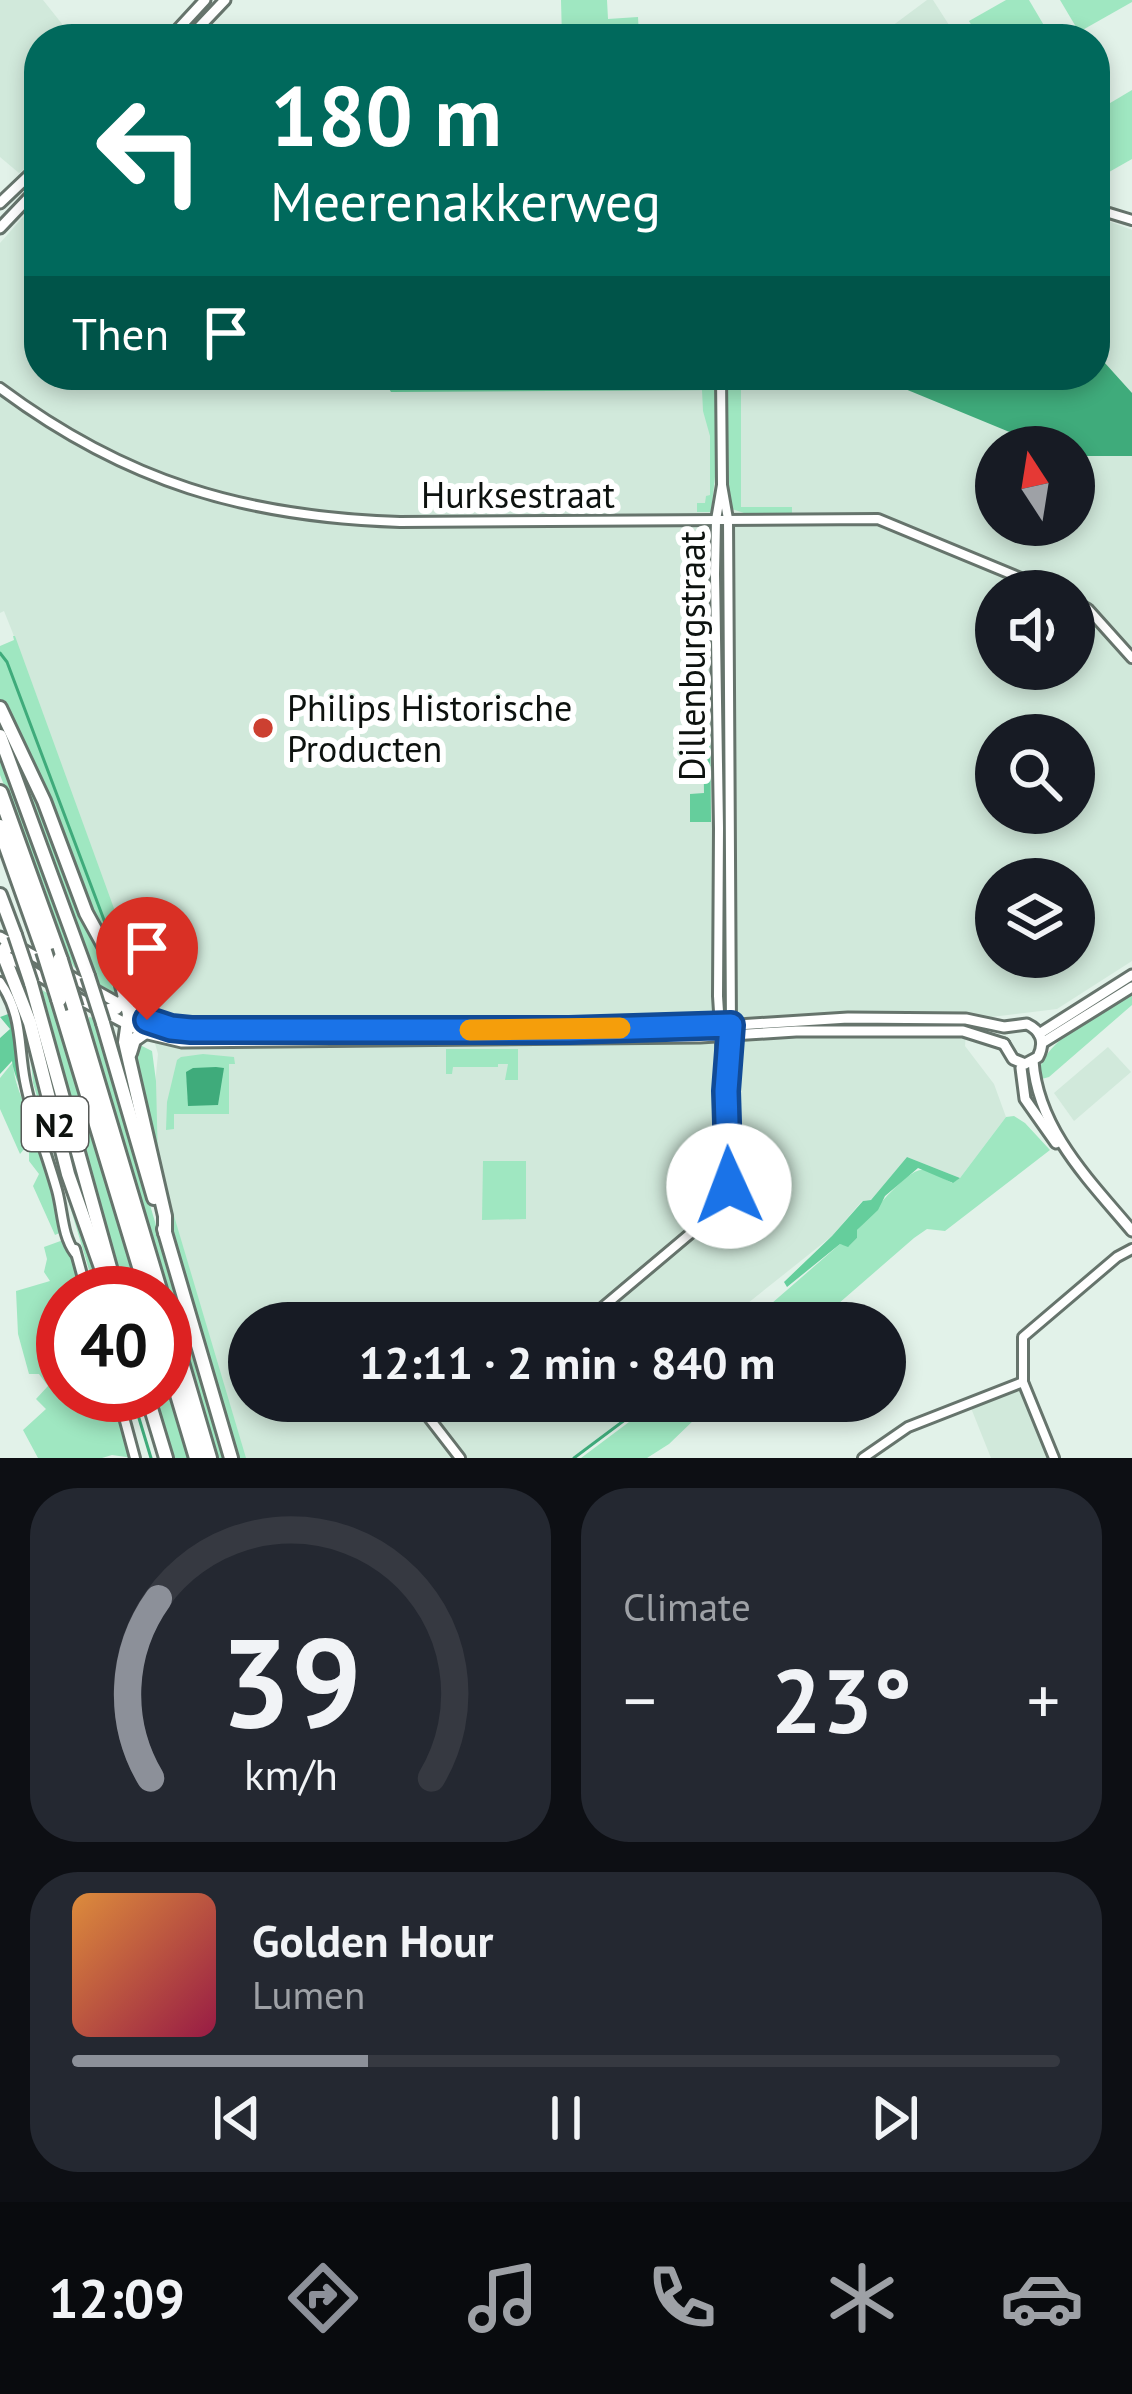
<!DOCTYPE html>
<html lang="en">
<head>
<meta charset="utf-8">
<style>
	:root { --surface:#171b24; --page:#242831; --text:#f1f3f6; --muted:#9ea1a6; --line:#363941; --accent:#8c9099 }
	body { margin:0; font-family:"PT Sans",sans-serif; background:var(--page); color:var(--text); height:100vh; display:flex; flex-direction:column; font-size:45px; white-space:nowrap }
	* { box-sizing:border-box; margin:0 }
	p { font-size:39px; color:var(--muted) }
	.icon { flex:none; width:66px; height:66px; fill:none; stroke:currentColor; stroke-width:2; stroke-linecap:round; stroke-linejoin:round }
	.map { position:relative; height:1458px; overflow:hidden }
	.panel { display:flex; flex-direction:column; gap:30px; padding:30px; background:#0d0f14; flex:1 }
	.panel>* { flex:none }
	.guide { position:absolute; left:24px; top:24px; width:1086px; height:366px; border-radius:48px; box-shadow:0 6px 18px #0003; background:#00695c; color:#fff; overflow:hidden }
	.needle { width:78px; rotate:348deg }
	.buttons { position:absolute; left:975px; top:426px; display:grid; gap:24px }
	.buttons a { display:grid; place-items:center; width:120px; height:120px; border-radius:50%; background:var(--surface); box-shadow:0 6px 18px #0003; font-size:60px }
	.speed { position:absolute; left:36px; top:1266px; display:flex; gap:24px; font-size:60px; font-weight:700; text-align:center }
	.speed>* { display:grid; place-content:center; width:156px; height:156px; border-radius:50%; background:var(--surface); box-shadow:0 6px 18px #0003; line-height:1 }
	.speed .limit { border:18px solid #d22; background:#fff; color:#111 }
	.pin { position:absolute; display:grid; place-items:center; width:102px; height:102px; color:#fff; margin:-123px -51px; border-radius:50% 50% 50% 0; rotate:-45deg; box-shadow:0 0 12px #0007 }
	.pin .icon { rotate:45deg }
	.me { position:absolute; width:132px; margin:-66px; rotate:358deg; stroke-linejoin:round; filter:drop-shadow(0 0 9px #0008) }
	.turn { display:flex; align-items:center; gap:42px; height:252px; padding:0 48px; font-size:54px }
	.turn .icon { width:156px; height:156px; stroke-width:2.5 }
	.turn b { display:block; font-size:84px; line-height:102px }
	.then { display:flex; align-items:center; height:114px; padding:0 48px; background:#0003; gap:24px; font-size:45px }
	.big { font-size:90px; font-weight:800; line-height:1.1 }
	.panel .widget { flex:1; display:flex; flex-direction:column; justify-content:center; gap:18px; min-width:0; padding:0 42px; border-radius:48px; background:var(--page) }
	.panel .dial { align-items:center; gap:0 }
	.dial svg { height:312px; overflow:visible; fill:none; stroke:var(--line); stroke-width:7; stroke-linecap:round; text-anchor:middle }
	.dial text { fill:var(--text); stroke:none }
	.song { display:flex; align-items:center; gap:36px }
	.cover { width:144px; height:144px; border-radius:18px; background:linear-gradient(135deg,hsl(30 70% 55%),hsl(340 70% 35%)) }
	.played { height:12px; border-radius:6px; background:linear-gradient(90deg,var(--accent) 30%,var(--line) 30%) }
	.keys { display:flex; justify-content:space-around; direction:ltr }
	.heat { display:flex; justify-content:space-between; align-items:center; font-size:66px; direction:ltr }
	.panel .tiles { flex:1; display:grid; gap:30px; grid-template-columns:1fr 1fr }
	.widget:last-child { grid-column:span 2 }
	.trip { position:absolute; left:228px; top:1302px; width:678px; height:120px; border-radius:60px; background:var(--surface); box-shadow:0 6px 18px #0003; font-weight:800; line-height:120px; text-align:center }
	.menu { display:flex; height:192px; justify-content:space-around; align-items:center; background:#090b0e; color:var(--muted) }
	.menu .icon { width:84px; height:84px }
	.menu .on { color:var(--accent) }
	.menu b { font-size:54px; color:var(--text) }
	.map>svg:first-child { display:block }
</style>
</head>
<body>
<div class="map">
<svg width="1132" height="1458" viewBox="0 0 1132 1458">
	<rect width="100%" height="100%" fill="#e2f2e9"/>
	<!-- built -->
	<g fill="#d1e9db" fill-rule="evenodd">
		<path d="M0 0H43L74 39H39V158L19 173 0 157Z"/>
		<path d="M927 0H933L958 39H869L880 31 884 32Z"/>
		<path d="M39 199V375H1095V216L1132 230V961L1057 1009 967 1020 965 1046 994 1084 1006 1117 960 1178 907 1157 871 1200 862 1201 832 1236 723 1323H249V1401H628L618 1409 624 1418 572 1458H244L155 1159 154 1094 158 1054 137 978 12 631 4 611 0 613V243ZM996 447H1074V525H996ZM996 591H1074V669H996ZM996 735H1074V813H996ZM996 879H1074V957H996Z"/>
		<path d="M1108 1047 1131 1072 1074 1121 1054 1093Z"/>
		<path d="M1017 1389 1020 1392 1047 1458H991L971 1408Z"/>
	</g>
	<!-- green -->
	<g fill="#9fe7c1">
		<path d="M561 0H607L608 19 638 17 639 35 663 36V39H562Z"/>
		<path d="M1006 0H1029L1052 39H979L969 21Z"/>
		<path d="M1060 0H1132V2L1079 32Z"/>
		<path d="M1132 90V159L1095 180V112Z"/>
		<path d="M727 378H741V507H792V513H744L732 509 728 491Z"/>
		<path d="M702 390H715L716 468 711 512H697V503H705L706 496 710 495V436L703 411Z"/>
		<path d="M13 636H15L116 914 143 1005 141 1007 131 998 88 907 0 702V646L14 640Z"/>
		<path d="M0 711 112 970 120 1000 112 996 113 992 95 982 0 725Z"/>
		<path d="M0 752 67 933 78 970 74 967 66 954 44 886 0 775Z"/>
		<path d="M42 990 47 993 59 1021 140 1293H124Z"/>
		<path d="M1132 991V1005L1049 1077 1038 1080C1037 1041 1104 1012 1132 991Z"/>
		<path d="M18 1005 108 1293H96L33 1083 30 1048Z"/>
		<path d="M89 1017 93 1018 110 1070 225 1458H216L88 1024Z"/>
		<path d="M138 1044 152 1051 156 1081 158 1162 246 1458H235L162 1194 136 1055Z"/>
		<path d="M446 1049H518V1080H505L508 1064H498V1067H453L452 1074H446Z"/>
		<path d="M203 1054 234 1057 235 1064H229V1114H174V1129L166 1130 167 1102 177 1060 181 1057Z"/>
		<path d="M13 1062C14 1089 29 1111 38 1136 49 1166 56 1199 64 1231L55 1235 33 1186 39 1174 29 1161V1143L20 1154 0 1109V1078Z"/>
		<path d="M1014 1116 1025 1123 1050 1150 945 1231 927 1229 914 1238 838 1304 830 1323H749L840 1244 849 1246 857 1238V1230C870 1217 907 1167 924 1170 932 1171 944 1179 952 1183L960 1178 1006 1117Z"/>
		<path d="M483 1161H526V1219L482 1220Z"/>
		<path d="M66 1239 84 1293H63V1395H115L133 1458 112 1455 102 1458H38L23 1430 46 1409 36 1399 48 1386 39 1374H29L18 1334 16 1291 50 1281 44 1272 47 1259 44 1247Z"/>
		<path d="M165 1378 189 1458H173L154 1395H165Z"/>
		<path d="M657 1401H722L700 1419 697 1417 669 1444 647 1458H581Z"/>
	</g>
	<!-- forest -->
	<g fill="#65ce9c">
		<path d="M312 375 715 378V390L391 392 388 387Z"/>
		<path d="M688 710 708 712 710 716 711 822H690V794L704 793 703 723 688 722Z"/>
		<path d="M11 1013 20 1042 38 1134 30 1139C24 1123 26 1120 24 1106 23 1090 14 1077 12 1061L0 1074V1038L10 1029 0 1017Z"/>
		<path d="M907 1157 960 1178 953 1183 918 1168 885 1196 878 1210 857 1230V1238L848 1247 840 1244 787 1287 784 1282 832 1236 863 1201 871 1200Z"/>
	</g>
	<!-- water -->
	<g fill="#3fab7b">
		<path d="M1095 352 1132 393V456H1074V447H1046L876 377 444 378 402 375H1095Z"/>
		<path d="M216 1067 224 1068 218 1105 188 1106 186 1072 193 1068Z"/>
	</g>
	<g fill="none" stroke-linecap="round" stroke-linejoin="round">
		<!-- stream -->
		<g stroke="#3fab7b" stroke-width="3">
			<path d="M0 653 7 662 107 928"/>
			<path d="M132 1395 151 1458"/>
			<path d="M574 1458 630 1416 627 1413 642 1401"/>
		</g>
		<defs>
			<g id="tertiary">
				<path d="M1095 213H1109L1132 220"/>
				<path d="M721 375 722 485 716 520 715 574 719 828 718 996 723 1075"/>
				<path d="M0 388C126 482 245 517 400 522L878 519 1052 591"/>
				<path d="M1074 601 1088 609 1132 658"/>
				<path d="M0 982C23 1015 18 1045 25 1081 32 1118 47 1154 57 1190 63 1212 62 1235 75 1253"/>
				<path d="M75 1249 87 1293"/>
				<path d="M397 1323 396 1321 413 1323"/>
				<path d="M584 1323 723 1206 729 1187 726 1091 731 1026 728 519 722 485"/>
				<path d="M118 1395 135 1458"/>
				<path d="M416 1401 460 1458"/>
				<path d="M863 1458 908 1427 1023 1382"/>
				<path d="M1054 1458 1023 1382V1337L1117 1257 1132 1249"/>
			</g>
			<g id="secondary">
				<path d="M169 39 205 0"/>
				<path d="M188 39 225 0"/>
				<path d="M0 203 39 166"/>
				<path d="M0 228 39 187"/>
				<path d="M0 937 47 963"/>
				<path d="M3 954 55 985"/>
				<path d="M66 974 152 1022 185 1030 564 1031 707 1027 848 1018 966 1019 1004 1027 1027 1024C1042 1031 1045 1043 1038 1057L1025 1064 1013 1059 1004 1044"/>
				<path d="M70 994 144 1033 182 1042 700 1037 796 1031H963L1004 1044"/>
				<path d="M1039 1034 1132 975"/>
				<path d="M1042 1043 1132 987"/>
				<path d="M1033 1061C1038 1130 1090 1181 1132 1231"/>
				<path d="M1021 1068 1025 1099 1056 1143"/>
			</g>
			<g id="trunk">
				<path d="M0 708 44 801 86 913 119 973 129 1014 125 1042 165 1216V1233"/>
				<path d="M0 736 88 976"/>
				<path d="M0 895 15 935"/>
				<path d="M16 945 6 947 3 954 30 1023 68 1174 110 1293"/>
				<path d="M31 983 114 1282"/>
				<path d="M102 1012 116 1008 127 997"/>
				<path d="M103 1023 154 1198"/>
				<path d="M130 1053 134 1040 144 1033"/>
				<path d="M164 1229 231 1458"/>
				<path d="M147 1395 166 1458"/>
			</g>
			<g id="motorway">
				<path d="M0 793 60 960"/>
				<path d="M0 827 44 951"/>
				<path d="M59 999 148 1293"/>
				<path d="M75 1008 160 1293"/>
				<path d="M165 1308 209 1458"/>
				<path d="M165 1351 197 1458"/>
			</g>
		</defs>
		<!-- tertiary casing -->
		<use href="#tertiary" stroke="#66746c" stroke-width="14"/>
		<!-- secondary casing -->
		<use href="#secondary" stroke="#66746c" stroke-width="15"/>
		<!-- trunk casing -->
		<use href="#trunk" stroke="#66746c" stroke-width="18"/>
		<!-- motorway casing -->
		<use href="#motorway" stroke="#66746c" stroke-width="20"/>
		<!-- tertiary -->
		<use href="#tertiary" stroke="#fff" stroke-width="8"/>
		<!-- secondary -->
		<use href="#secondary" stroke="#fff" stroke-width="9"/>
		<!-- trunk -->
		<use href="#trunk" stroke="#fff" stroke-width="12"/>
		<!-- motorway -->
		<use href="#motorway" stroke="#fff" stroke-width="14"/>
		<defs>
			<g id="trunk-bridge">
				<path d="M15 935 31 983"/>
				<path d="M88 976 103 1023"/>
			</g>
			<g id="motorway-bridge">
				<path d="M44 951 59 999"/>
				<path d="M60 960 75 1008"/>
			</g>
		</defs>
		<!-- trunk-bridge casing -->
		<use href="#trunk-bridge" stroke="#66746c" stroke-width="18" stroke-linecap="butt"/>
		<!-- motorway-bridge casing -->
		<use href="#motorway-bridge" stroke="#66746c" stroke-width="20" stroke-linecap="butt"/>
		<!-- trunk-bridge -->
		<use href="#trunk-bridge" stroke="#fff" stroke-width="12"/>
		<!-- motorway-bridge -->
		<use href="#motorway-bridge" stroke="#fff" stroke-width="14"/>
	</g>
	<g fill="none" stroke-linecap="round" stroke-linejoin="round">
		<defs>
			<path id="route" d="M147 1020 171 1028 191 1030H569L731 1025 726 1091 729 1186"/>
		</defs>
		<!-- route casing -->
		<use href="#route" stroke="#114b97" stroke-width="30"/>
		<!-- route -->
		<use href="#route" stroke="#1a73e8" stroke-width="21"/>
		<!-- slow -->
		<path stroke="#f59e0b" stroke-width="21" d="M470 1030 620 1028"/>
	</g>
	<!-- markers -->
	<circle fill="#cc4031" stroke="#fff" stroke-width="4.5" cx="263" cy="728" r="12"/>
	<g text-anchor="middle" dominant-baseline="central" stroke-width="12" stroke-linejoin="round" paint-order="stroke">
		<!-- shield labels -->
		<rect fill="#fff" stroke="#565957" stroke-width="3" x="22" y="1097" width="66" height="54" rx="9"/>
		<g font-size="33" font-weight="bold" fill="#0d120f">
			<text x="55" y="1124">N2</text>
		</g>
		<!-- street labels -->
		<g font-size="36" fill="#0d120f" stroke="#fff">
			<text x="518" y="494">Hurksestraat</text>
			<text transform="translate(691 656) rotate(-90)">Dillenburgstraat</text>
		</g>
		<!-- poi labels -->
		<g font-size="36" fill="#0d120f" stroke="#fff" text-anchor="start">
			<text x="287" y="707">Philips Historische<tspan x="287" dy="41">Producten</tspan></text>
		</g>
	</g>
</svg>
<div class="buttons">
<a><svg class="needle" viewBox="-14 -14 28 28"><path d="M0-13l5 13h-10z" fill="#e53935"/><path d="M0 13l5-13h-10z" fill="#9ea1a6"/></svg></a>
<a><svg class="icon" aria-label="sound" viewBox="0 0 24 24"><path d="M4 9h4l5-4v14l-5-4H4zM17 9q2 3 0 6"/></svg></a>
<a><svg class="icon" aria-label="search" viewBox="0 0 24 24"><circle cx="10" cy="10" r="6"/><path d="M15 15l6 6"/></svg></a>
<a><svg class="icon" aria-label="layers" viewBox="0 0 24 24"><path d="M12 4l9 5-9 5-9-5zM3 14l9 5 9-5"/></svg></a>
</div>
<div class="speed"><div class="limit">40</div></div>
<div class="pin" style="left:147px;top:1020px;background:#d93025"><svg class="icon" aria-label="arrive" viewBox="0 0 24 24"><path d="M6 21V4h12l-3 4 3 4H6"/></svg></div>
<svg class="me" style="left:729px;top:1186px" viewBox="-20 -20 40 40"><circle r="19" fill="#fff"/><path d="M0-13L10 11 0 6-10 11z" fill="#1a73e8"/></svg>
<div class="trip">12:11 · 2 min · 840 m</div>
<div class="guide">
<div class="turn"><svg class="icon" aria-label="left" viewBox="0 0 24 24"><path d="M17 20v-9H6M10 6l-5 5 5 5"/></svg><div><b>180 m</b>Meerenakkerweg</div></div>
<div class="then">Then<svg class="icon" aria-label="arrive" viewBox="0 0 24 24"><path d="M6 21V4h12l-3 4 3 4H6"/></svg></div>
</div>
</div>
<section class="panel">
<div class="tiles">
<div class="widget dial"><svg viewBox="0 0 100 80">
<path d="M14 69A42 42 0 1 1 86 69"/>
<path d="M14 69A42 42 0 0 1 16 23" stroke="#8c9099"/>
<text x="50" y="56" font-size="32" font-weight="700">39</text>
<text x="50" y="72" font-size="11">km/h</text>
</svg></div>
<div class="widget"><p>Climate</p>
<div class="heat"><a>−</a><b class="big">23°</b><a>+</a></div>
</div>
<div class="widget">
<div class="song"><i class="cover"></i><div><b>Golden Hour</b><p>Lumen</p></div></div>
<div class="played"></div>
<div class="keys"><svg class="icon" aria-label="previous" viewBox="0 0 24 24"><path d="M18 5L8 12l10 7zM5 5v14"/></svg><svg class="icon" aria-label="pause" viewBox="0 0 24 24"><path d="M8 5v14M16 5v14"/></svg><svg class="icon" aria-label="next" viewBox="0 0 24 24"><path d="M6 5l10 7-10 7zM19 5v14"/></svg></div>
</div>
</div>
</section>
<nav class="menu">
<b>12:09</b>
<svg class="icon on" aria-label="directions" viewBox="0 0 24 24"><path d="M12 3l9 9-9 9-9-9zM9 14v-3h6M13 9l2 2-2 2"/></svg>
<svg class="icon" aria-label="music" viewBox="0 0 24 24"><path d="M9 18V5l10-2v13"/><circle cx="6" cy="18" r="3"/><circle cx="16" cy="16" r="3"/></svg>
<svg class="icon" aria-label="phone" viewBox="0 0 24 24"><path d="M5 4h4l2 5-3 2q2 4 5 5l2-3 5 2v4C11 20 4 13 5 4z"/></svg>
<svg class="icon" aria-label="climate" viewBox="0 0 24 24"><path d="M12 3v18M4 7l16 10M4 17L20 7"/></svg>
<svg class="icon" aria-label="car" viewBox="0 0 24 24"><path d="M5 17H2v-5l4-1 3-4h7l3 4 3 1v5h-3M9 17h6M6 11h13"/><circle cx="7" cy="17" r="2"/><circle cx="17" cy="17" r="2"/></svg>
</nav>
</body>
</html>
